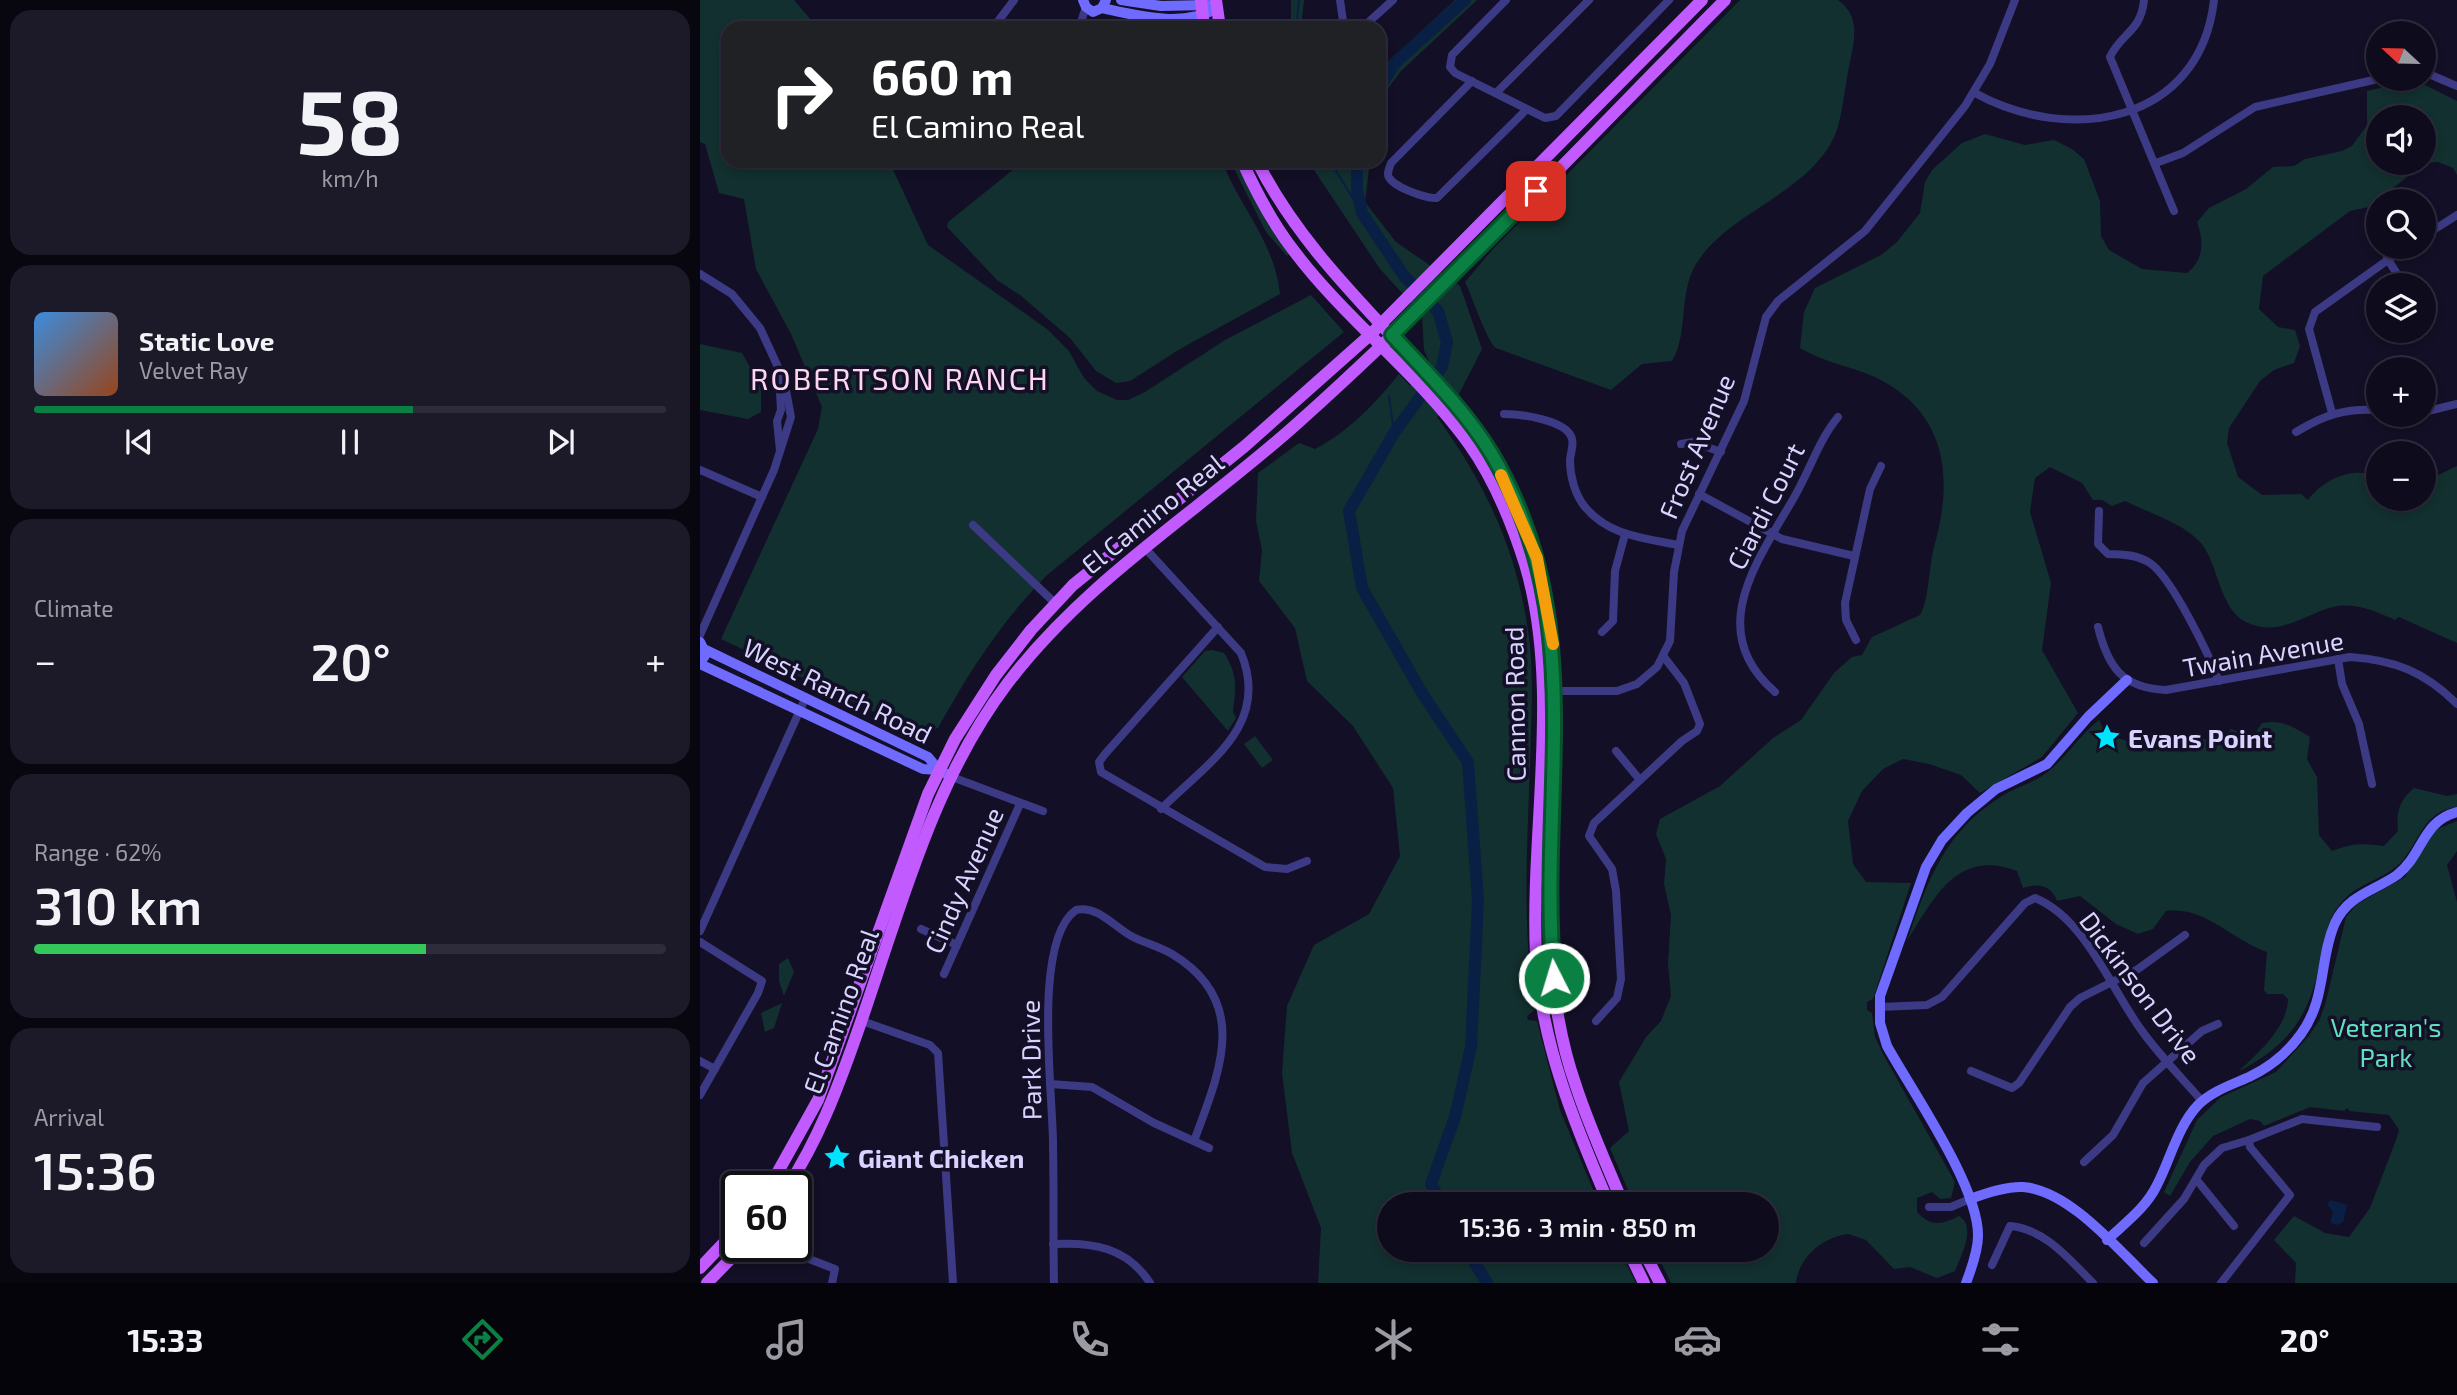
<!DOCTYPE html>
<html lang="en">
<head>
<meta charset="utf-8">
<style>
	:root { --surface:#0e0b1c; --page:#1c1929; --text:#f1f3f6; --muted:#9b9ba3; --line:#2e2b3b; --accent:#0b8043 }
	body { margin:0; font-family:"Exo 2",sans-serif; background:var(--page); color:var(--text); height:100vh; display:flex; flex-direction:column; font-size:26px; white-space:nowrap }
	* { box-sizing:border-box; margin:0 }
	p { font-size:23px; color:var(--muted) }
	.icon { flex:none; width:38px; height:38px; fill:none; stroke:currentColor; stroke-width:2; stroke-linecap:round; stroke-linejoin:round }
	.map { position:relative; flex:1; overflow:hidden }
	.sheet { display:flex; flex-direction:column; gap:10px; padding:10px; background:#08060f; width:700px }
	.sheet>* { flex:none }
	.top-card { position:absolute; left:21px; top:21px; width:665px; height:147px; border-radius:21px; box-shadow:0 4px 10px #0003,0 0 0 2px var(--line); background:#202124; color:#fff; overflow:hidden }
	.needle { width:46px; rotate:292deg }
	.controls { position:absolute; left:1666px; top:21px; display:grid; gap:14px }
	.controls a { display:grid; place-items:center; width:70px; height:70px; border-radius:50%; background:var(--surface); box-shadow:0 4px 10px #0003,0 0 0 2px var(--line); font-size:35px }
	.speed { position:absolute; left:21px; top:1171px; display:flex; gap:14px; font-size:35px; font-weight:700; text-align:center }
	.speed>* { display:grid; place-content:center; width:91px; height:91px; border-radius:50%; background:var(--surface); box-shadow:0 4px 10px #0003,0 0 0 2px var(--line); line-height:1 }
	.speed .limit { border:4px solid #111; border-radius:10px; background:#fff; color:#111 }
	.pin { position:absolute; display:grid; place-items:center; width:60px; height:60px; color:#fff; margin:-30px; border-radius:14px; box-shadow:0 4px 10px #0006 }
	.me { position:absolute; width:77px; margin:-38px; rotate:355deg; stroke-linejoin:round; filter:drop-shadow(0 0 5px #0008) }
	.turn { display:flex; align-items:center; gap:24px; height:147px; padding:0 35px; font-size:32px }
	.turn .icon { width:91px; height:91px; stroke-width:2.5 }
	.turn b { display:block; font-size:49px; line-height:60px }
	.big { font-size:52px; font-weight:600; line-height:1.1 }
	.sheet .widget { flex:1; display:flex; flex-direction:column; justify-content:center; gap:10px; min-width:0; padding:0 24px; border-radius:21px; background:var(--page) }
	.sheet .dial { align-items:center; gap:0 }
	.dial b { font-size:91px; line-height:1 }
	.song { display:flex; align-items:center; gap:21px }
	.cover { width:84px; height:84px; border-radius:10px; background:linear-gradient(135deg,hsl(210 70% 55%),hsl(20 70% 35%)) }
	.played { height:7px; border-radius:4px; background:linear-gradient(90deg,var(--accent) 60%,var(--line) 60%) }
	.keys { display:flex; justify-content:space-around; direction:ltr }
	.heat { display:flex; justify-content:space-between; align-items:center; font-size:38px; direction:ltr }
	.charge { height:10px; border-radius:5px; background:linear-gradient(90deg,#34c759 62%,var(--line) 0) }
	.trip { position:absolute; left:677px; top:1192px; width:402px; height:70px; border-radius:35px; background:var(--surface); box-shadow:0 4px 10px #0003,0 0 0 2px var(--line); font-weight:600; line-height:70px; text-align:center }
	.dock { display:flex; height:112px; justify-content:space-around; align-items:center; background:#06040b; color:var(--muted) }
	.dock .icon { width:49px; height:49px }
	.dock .on { color:var(--accent) }
	.dock b { font-size:32px; color:var(--text) }
	main { display:flex; flex:1; min-height:0 }
	.map>svg:first-child { display:block }
</style>
</head>
<body>
<main>
<section class="sheet">
<div class="widget dial"><b>58</b><p>km/h</p></div>
<div class="widget">
<div class="song"><i class="cover"></i><div><b>Static Love</b><p>Velvet Ray</p></div></div>
<div class="played"></div>
<div class="keys"><svg class="icon" aria-label="previous" viewBox="0 0 24 24"><path d="M18 5L8 12l10 7zM5 5v14"/></svg><svg class="icon" aria-label="pause" viewBox="0 0 24 24"><path d="M8 5v14M16 5v14"/></svg><svg class="icon" aria-label="next" viewBox="0 0 24 24"><path d="M6 5l10 7-10 7zM19 5v14"/></svg></div>
</div>
<div class="widget"><p>Climate</p>
<div class="heat"><a>−</a><b class="big">20°</b><a>+</a></div>
</div>
<div class="widget"><p>Range · 62%</p><b class="big">310 km</b><div class="charge"></div></div>
<div class="widget"><p>Arrival</p><b class="big">15:36</b></div>
</section>
<div class="map">
<svg width="1757" height="1283" viewBox="0 0 1757 1283">
	<rect width="100%" height="100%" fill="#130f26"/>
	<!-- green -->
	<g fill="#12302f" fill-rule="evenodd">
		<path d="M0 0H94L118 28H28V161H189L228 245 347 329 369 351 384 378 397 391 417 400H428L445 392 525 340 611 295 644 332 346 576C299 625 271 669 238 728L220 734 21 639 118 429 122 407 91 334 56 269 44 199 19 193 5 144 0 142Z"/>
		<path d="M591 0H604L601 28H591Z"/>
		<path d="M755 0H777L701 71 686 91 679 123V76L689 61Z"/>
		<path d="M1040 0H1138C1160 16 1155 37 1150 62 1145 83 1143 116 1135 135 1108 195 1030 210 996 264 978 294 989 333 972 361L942 364 911 390 796 348C787 342 772 296 765 282L793 249Z"/>
		<path d="M1702 83 1723 84 1757 101V175L1753 168 1738 162 1725 163 1669 207 1650 211 1563 276 1559 309 1578 327 1595 330 1600 346 1594 363 1574 370 1560 381 1529 428 1527 443 1538 477 1562 495 1601 494 1608 500C1625 478 1652 467 1678 476V499H1724V476H1736L1757 466V643L1699 617 1695 620C1675 611 1655 602 1633 607 1602 615 1579 638 1546 622 1519 609 1519 565 1501 543 1483 523 1449 513 1425 501L1412 506 1402 500H1393L1382 483 1350 467 1335 478 1330 512 1351 583 1342 650 1378 713 1342 757 1280 793 1261 775 1229 764 1203 759 1183 769 1162 791 1148 821 1153 864 1166 882 1211 883 1173 999 1167 1002V1010L1172 1013 1175 1037 1183 1054 1255 1182 1251 1198 1240 1199 1232 1192 1217 1198V1212C1231 1227 1241 1225 1259 1216 1277 1226 1261 1256 1255 1271L1237 1278 1210 1267 1194 1269 1166 1240 1148 1234C1122 1237 1099 1258 1096 1283H971L955 1250H1068V1204H934L910 1148 929 1131 919 1082 946 1037 961 1021 971 996 968 963 971 915 964 884 966 859 956 834 960 819 1020 786 1073 738 1101 720 1134 673 1152 657 1162 655 1172 637 1220 615C1229 601 1229 565 1234 547 1254 477 1247 412 1175 377 1150 366 1123 362 1100 348L1104 312 1115 288 1181 255 1197 242 1220 213 1225 182 1232 170 1262 143 1285 134 1325 145 1354 140 1372 149 1384 159 1400 201 1401 236 1409 250 1442 269 1487 273C1504 260 1504 241 1497 222L1509 208 1546 189 1573 167 1594 166 1605 159 1642 151 1652 146 1667 125V91ZM1678 117H1724V163H1678Z"/>
		<path d="M324 161H522C541 210 574 240 580 294L480 349 430 381 416 383 396 371 370 338 320 295 297 280 247 227 248 222Z"/>
		<path d="M530 161H535L556 203 589 253 587 256 566 232Z"/>
		<path d="M608 161H639L641 164 644 161H670L665 202 696 242 760 286 782 349 759 394 737 417C783 480 815 546 827 624 835 671 831 719 830 767 827 849 822 929 835 1010L827 1016 828 1020 837 1021 860 1110 899 1204H690V1250H919L936 1283H618L621 1228 592 1153 582 1073 587 1006 614 945 669 914 700 856 693 788 653 726 607 681 595 628 559 581 562 550 556 521 558 473 599 443 615 449C649 431 675 404 699 374L710 386 729 362 724 350 722 315 680 269Z"/>
		<path d="M0 344 42 353 61 386V412L48 419 0 410Z"/>
		<path d="M512 650 524 653C538 674 536 689 533 712L536 718 528 731 482 677 505 651Z"/>
		<path d="M1399 720 1405 733C1418 739 1431 743 1446 743 1456 744 1464 740 1475 741L1481 753 1500 739 1521 740 1531 729 1552 737 1562 723C1582 719 1593 727 1610 737L1607 759 1617 777 1619 835 1632 851C1651 843 1665 843 1684 846L1698 831C1696 811 1699 801 1714 788L1747 796 1757 794V807C1724 811 1721 838 1703 860 1686 880 1658 882 1642 902 1628 917 1625 936 1621 956 1611 1014 1591 1044 1539 1071 1559 1052 1587 1028 1588 999L1583 994H1567L1564 990 1567 952C1532 940 1505 906 1466 911L1453 929 1438 934 1416 924 1380 896 1357 901C1351 885 1338 883 1323 888L1317 871C1257 848 1234 898 1207 941 1228 880 1244 832 1302 796 1317 786 1337 782 1350 770 1368 755 1381 734 1399 720Z"/>
		<path d="M555 736 573 760 562 768 544 744Z"/>
		<path d="M1757 821V851L1747 865 1757 902V1283H1595L1596 1263 1574 1240 1594 1216 1625 1233 1649 1237 1670 1208 1696 1140 1699 1130 1689 1115 1649 1111 1648 1108 1644 1111 1610 1107 1564 1126 1560 1121 1550 1119 1513 1136 1490 1162 1470 1196 1464 1192 1497 1120 1521 1097 1576 1072 1608 1037 1620 1019 1626 1001 1646 917 1657 904 1705 877 1735 830Z"/>
		<path d="M88 958 94 972 84 996 79 981V964Z"/>
		<path d="M82 1003 74 1028 65 1032 61 1013Z"/>
	</g>
	<!-- water -->
	<path fill="#0a1f44" d="M1631 1200 1647 1205 1643 1222 1638 1225 1630 1223 1633 1212 1627 1204Z"/>
	<g fill="none" stroke-linecap="round" stroke-linejoin="round">
		<!-- stream -->
		<g stroke="#0a1f44" stroke-width="2">
			<path d="M596 28 599 0"/>
			<path d="M630 161 662 213"/>
			<path d="M689 396 694 433"/>
		</g>
		<!-- river -->
		<g stroke="#0a1f44" stroke-width="12">
			<path d="M679 88 696 62 765 0"/>
			<path d="M657 161V190L662 213 704 276 738 311 747 342 742 367 694 433 649 511 662 588 722 693 768 762 778 901 771 1047 755 1117 731 1184 742 1204"/>
			<path d="M767 1250 787 1283"/>
		</g>
		<!-- street -->
		<g stroke="#3d3a85" stroke-width="8">
			<path d="M640 0 644 28"/>
			<path d="M806 0 752 55 750 67 755 73 845 118 856 116 969 0"/>
			<path d="M1444 0C1441 32 1421 33 1410 57L1474 211"/>
			<path d="M293 28 314 0"/>
			<path d="M379 28 386 7"/>
			<path d="M662 28 693 0"/>
			<path d="M1724 72 1757 86"/>
			<path d="M772 81 691 163C690 166 688 170 688 174 688 186 727 199 737 198L826 110"/>
			<path d="M797 92 889 0"/>
			<path d="M1275 93C1369 145 1500 124 1514 0"/>
			<path d="M1456 163 1483 153 1555 107 1678 79"/>
			<path d="M1724 236 1757 215"/>
			<path d="M1687 258 1704 285"/>
			<path d="M0 274 32 294 60 328 84 380 91 417 74 470 0 635"/>
			<path d="M79 374 81 410 77 421 80 450"/>
			<path d="M1724 412 1757 404"/>
			<path d="M1632 413 1609 329 1615 312 1706 247"/>
			<path d="M804 414C820 414 868 420 872 439 874 446 870 454 870 461 870 476 875 495 885 507 909 536 944 538 978 545"/>
			<path d="M1596 432C1624 415 1645 408 1678 410"/>
			<path d="M981 444 993 442 1021 452"/>
			<path d="M0 470 62 497"/>
			<path d="M999 494 1082 539 1154 556"/>
			<path d="M1399 511 1398 544 1408 554C1423 554 1438 555 1450 563 1472 578 1509 655 1519 681"/>
			<path d="M273 525 356 604"/>
			<path d="M444 547 541 653C571 726 507 763 461 809"/>
			<path d="M518 627 405 754 399 762 401 772 565 867 587 869 607 861"/>
			<path d="M1398 627C1408 667 1422 688 1466 690L1650 657C1695 660 1725 672 1757 704"/>
			<path d="M902 632 913 621 915 571 925 534"/>
			<path d="M1156 640 1146 620 1145 603 1170 489 1181 466"/>
			<path d="M1638 659 1642 684 1659 724 1672 784"/>
			<path d="M852 691H917L937 684 957 667 970 641 974 572 982 531 1044 401 1066 317 1078 301 1165 231 1265 106 1290 64 1315 0"/>
			<path d="M1075 692C1005 632 1056 563 1092 501 1109 473 1118 441 1138 417"/>
			<path d="M916 751 940 780"/>
			<path d="M252 777 343 811"/>
			<path d="M221 929 257 945"/>
			<path d="M0 931 105 699"/>
			<path d="M0 942 62 981 58 993 0 1095"/>
			<path d="M244 974 320 804"/>
			<path d="M1180 1007 1227 1005 1242 997 1325 903 1335 898C1385 918 1411 989 1442 1031 1460 1056 1482 1078 1502 1101"/>
			<path d="M162 1021 230 1045 238 1053 253 1283"/>
			<path d="M896 1021 917 998 921 979 916 891 912 869 889 836 894 823 982 741 997 731 1000 724 984 683 964 657"/>
			<path d="M0 1061 15 1069"/>
			<path d="M1271 1071 1312 1088 1319 1083 1370 1007 1380 998 1438 969 1485 935"/>
			<path d="M350 1084 392 1087 454 1123 509 1148"/>
			<path d="M1384 1162 1413 1135 1443 1083 1502 1031 1518 1024"/>
			<path d="M1496 1179 1534 1226"/>
			<path d="M1229 1207H1251L1270 1199"/>
			<path d="M1444 1243 1484 1199 1504 1165 1522 1148 1549 1140"/>
			<path d="M353 1244C392 1242 427 1247 450 1283"/>
			<path d="M91 1246 109 1259 135 1269 132 1283"/>
			<path d="M1292 1265 1310 1226C1345 1229 1369 1259 1393 1283"/>
			<path d="M354 1283C353 1237 354 1190 353 1144 353 1093 332 941 376 910 398 905 414 927 433 937 445 943 460 947 472 954 552 1002 519 1073 494 1141"/>
			<path d="M1521 1283 1590 1195 1550 1147 1549 1140 1602 1119 1677 1127"/>
		</g>
		<!-- secondary -->
		<g stroke="#6f6bff" stroke-width="10">
			<path d="M383 0 386 7 393 12 402 8 406 0"/>
			<path d="M421 0 461 6 508 5"/>
			<path d="M402 8C439 16 484 28 517 8"/>
			<path d="M0 642 6 654 0 663"/>
			<path d="M6 650 228 757 239 770"/>
			<path d="M0 664 223 769 239 770 252 777"/>
			<path d="M1270 1199C1286 1193 1306 1186 1323 1187 1370 1190 1420 1252 1453 1283"/>
			<path d="M1407 1240C1425 1223 1446 1208 1457 1185 1470 1160 1478 1126 1498 1105 1512 1091 1531 1085 1549 1077 1570 1067 1588 1052 1601 1034 1627 998 1619 959 1635 923 1648 895 1674 891 1697 875 1723 855 1722 821 1757 812"/>
			<path d="M1266 1283C1271 1270 1278 1250 1278 1236 1279 1187 1212 1091 1187 1046L1180 1023V996L1226 867 1242 840 1267 813 1296 789 1347 764 1388 717 1427 680"/>
		</g>
		<!-- primary -->
		<g stroke="#c25bff" stroke-width="12">
			<path d="M501 0 504 28"/>
			<path d="M516 0 520 28"/>
			<path d="M542 161C556 192 573 224 594 251 646 320 718 373 769 444 794 479 812 523 825 564 862 688 830 828 836 956 841 1043 875 1125 909 1204"/>
			<path d="M557 161C610 267 706 341 778 434 805 469 824 517 837 559 873 675 844 797 848 915 850 971 857 1033 876 1086 889 1126 907 1165 923 1204"/>
			<path d="M70 1186 118 1100 228 794 255 739 296 675 331 630 373 585 545 446 670 335 1002 0"/>
			<path d="M88 1186C118 1140 137 1090 155 1039 198 919 229 787 307 684 388 577 503 509 601 420 749 287 885 141 1025 0"/>
			<path d="M928 1250 944 1283"/>
			<path d="M943 1250 960 1283"/>
			<path d="M0 1268 37 1229"/>
			<path d="M7 1283 43 1246"/>
		</g>
	</g>
	<g fill="none" stroke-linecap="round" stroke-linejoin="round">
		<defs>
			<path id="route" d="M836 191 692 335C726 372 765 410 791 453 892 622 837 795 854 978"/>
		</defs>
		<!-- route casing -->
		<use href="#route" stroke="#07532c" stroke-width="18"/>
		<!-- route -->
		<use href="#route" stroke="#0b8043" stroke-width="12"/>
		<!-- slow -->
		<path stroke="#f59e0b" stroke-width="12" d="M801 475 837 558 853 644"/>
	</g>
	<!-- icons -->
	<defs>
		<symbol id="sight-bare" viewBox="-9 -9 18 18"><path d="M0-6L1.8-2.2L6-1.7L2.9 1.2L3.7 5.4L0 3.3L-3.7 5.4L-2.9 1.2L-6-1.7L-1.8-2.2Z" fill="#00e5ff" stroke="#130f26" stroke-width="2.5" paint-order="stroke"/></symbol>
	</defs>
	<g fill-rule="evenodd">
		<use href="#sight-bare" x="1388" y="718" width="38" height="38"/>
		<use href="#sight-bare" x="118" y="1138" width="38" height="38"/>
	</g>
	<g text-anchor="middle" dominant-baseline="central" stroke-width="7" stroke-linejoin="round" paint-order="stroke">
		<!-- street labels -->
		<g font-size="26" fill="#d9d4ff" stroke="#130f26">
			<text transform="translate(996 446) rotate(-67)">Frost Avenue</text>
			<text transform="translate(1065 506) rotate(-63)">Ciardi Court</text>
			<text transform="translate(452 513) rotate(-39)">El Camino Real</text>
			<text transform="translate(1563 653) rotate(-10)">Twain Avenue</text>
			<text transform="translate(138 690) rotate(26)">West Ranch Road</text>
			<text transform="translate(814 704) rotate(-91)">Cannon Road</text>
			<text transform="translate(263 880) rotate(-66)">Cindy Avenue</text>
			<text transform="translate(1441 987) rotate(53)">Dickinson Drive</text>
			<text transform="translate(140 1011) rotate(-70)">El Camino Real</text>
			<text transform="translate(330 1060) rotate(-91)">Park Drive</text>
		</g>
		<!-- poi labels -->
		<g font-size="26" font-weight="bold" fill="#d9d4ff" stroke="#130f26" text-anchor="start">
			<text x="1428" y="737">Evans Point</text>
			<text x="158" y="1157">Giant Chicken</text>
		</g>
		<!-- park labels -->
		<g font-size="26" fill="#5fe0c0" stroke="#130f26">
			<text x="1686" y="1026">Veteran's<tspan x="1686" dy="30">Park</tspan></text>
		</g>
		<!-- quarter labels -->
		<g font-size="30" letter-spacing="2" fill="#ffd6f0" stroke="#130f26">
			<text x="200" y="378">ROBERTSON RANCH</text>
		</g>
	</g>
</svg>
<div class="controls">
<a><svg class="needle" viewBox="-14 -14 28 28"><path d="M0-13l5 13h-10z" fill="#e53935"/><path d="M0 13l5-13h-10z" fill="#9b9ba3"/></svg></a>
<a><svg class="icon" aria-label="sound" viewBox="0 0 24 24"><path d="M4 9h4l5-4v14l-5-4H4zM17 9q2 3 0 6"/></svg></a>
<a><svg class="icon" aria-label="search" viewBox="0 0 24 24"><circle cx="10" cy="10" r="6"/><path d="M15 15l6 6"/></svg></a>
<a><svg class="icon" aria-label="layers" viewBox="0 0 24 24"><path d="M12 4l9 5-9 5-9-5zM3 14l9 5 9-5"/></svg></a>
<a>+</a>
<a>−</a>
</div>
<div class="speed"><div class="limit">60</div></div>
<div class="pin" style="left:836px;top:191px;background:#d93025"><svg class="icon" aria-label="arrive" viewBox="0 0 24 24"><path d="M6 21V4h12l-3 4 3 4H6"/></svg></div>
<svg class="me" style="left:854px;top:978px" viewBox="-20 -20 40 40"><circle r="17" fill="#0b8043" stroke="#fff" stroke-width="3"/><path d="M0-11L8 9 0 5-8 9z" fill="#fff"/></svg>
<div class="trip">15:36 · 3 min · 850 m</div>
<div class="top-card">
<div class="turn"><svg class="icon" aria-label="right" viewBox="0 0 24 24"><path d="M7 20v-9h11M14 6l5 5-5 5"/></svg><div><b>660 m</b>El Camino Real</div></div>
</div>
</div>
</main>
<nav class="dock">
<b>15:33</b>
<svg class="icon on" aria-label="directions" viewBox="0 0 24 24"><path d="M12 3l9 9-9 9-9-9zM9 14v-3h6M13 9l2 2-2 2"/></svg>
<svg class="icon" aria-label="music" viewBox="0 0 24 24"><path d="M9 18V5l10-2v13"/><circle cx="6" cy="18" r="3"/><circle cx="16" cy="16" r="3"/></svg>
<svg class="icon" aria-label="phone" viewBox="0 0 24 24"><path d="M5 4h4l2 5-3 2q2 4 5 5l2-3 5 2v4C11 20 4 13 5 4z"/></svg>
<svg class="icon" aria-label="climate" viewBox="0 0 24 24"><path d="M12 3v18M4 7l16 10M4 17L20 7"/></svg>
<svg class="icon" aria-label="car" viewBox="0 0 24 24"><path d="M5 17H2v-5l4-1 3-4h7l3 4 3 1v5h-3M9 17h6M6 11h13"/><circle cx="7" cy="17" r="2"/><circle cx="17" cy="17" r="2"/></svg>
<svg class="icon" aria-label="filters" viewBox="0 0 24 24"><path d="M4 7h16M4 17h16"/><circle cx="9" cy="7" r="2"/><circle cx="15" cy="17" r="2"/></svg>
<b>20°</b>
</nav>
</body>
</html>
